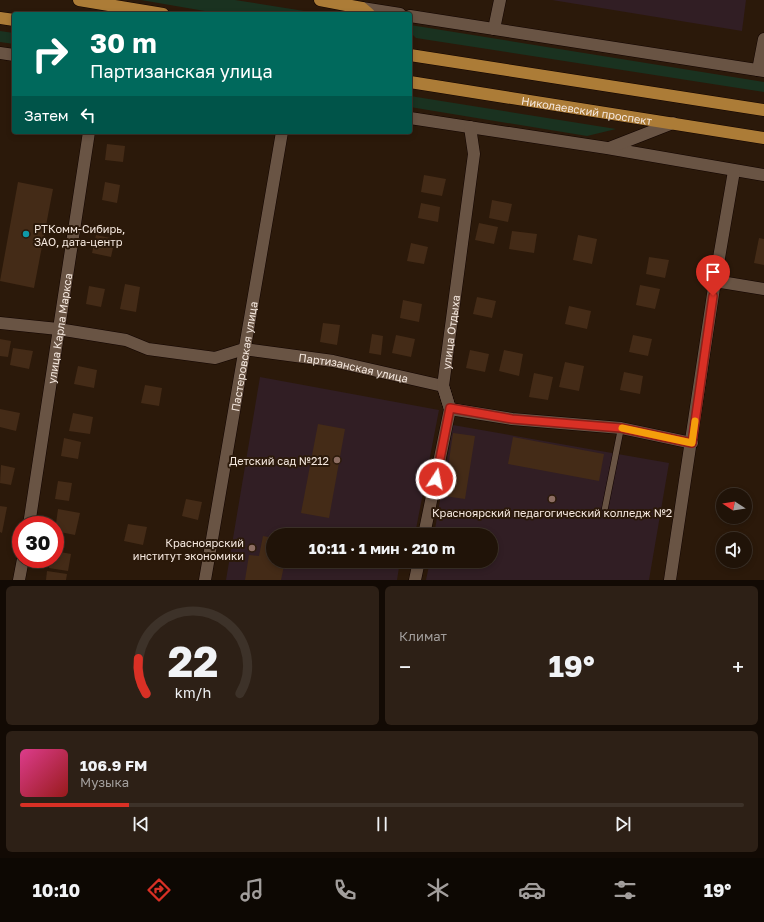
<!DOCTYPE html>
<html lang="ru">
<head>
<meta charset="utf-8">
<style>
	:root { --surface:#201308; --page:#2d2016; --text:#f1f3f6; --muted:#a29e9c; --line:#3d3229; --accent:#d93025 }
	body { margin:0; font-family:"Golos Text",sans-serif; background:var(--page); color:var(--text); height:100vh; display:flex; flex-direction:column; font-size:15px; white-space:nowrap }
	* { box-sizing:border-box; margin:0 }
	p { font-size:13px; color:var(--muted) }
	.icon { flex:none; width:22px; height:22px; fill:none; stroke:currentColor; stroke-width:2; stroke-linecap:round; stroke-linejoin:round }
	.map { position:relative; height:580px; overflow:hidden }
	.side { display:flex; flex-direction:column; gap:6px; padding:6px; background:#120a04; flex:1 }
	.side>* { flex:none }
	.top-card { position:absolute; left:12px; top:12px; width:400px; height:122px; border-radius:4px; box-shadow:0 2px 6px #0003,0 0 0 1px var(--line); background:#00695c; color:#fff; overflow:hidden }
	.needle { width:26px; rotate:282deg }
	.fabs { position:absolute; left:716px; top:488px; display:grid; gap:8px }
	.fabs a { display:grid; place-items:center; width:36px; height:36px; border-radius:50%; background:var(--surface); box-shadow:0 2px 6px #0003,0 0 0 1px var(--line); font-size:20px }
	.speed { position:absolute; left:12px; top:516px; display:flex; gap:8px; font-size:20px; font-weight:700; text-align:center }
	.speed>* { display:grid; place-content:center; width:52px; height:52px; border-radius:50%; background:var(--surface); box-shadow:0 2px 6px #0003,0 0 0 1px var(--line); line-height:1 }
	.speed .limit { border:6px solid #d22; background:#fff; color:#111 }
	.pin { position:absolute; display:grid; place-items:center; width:34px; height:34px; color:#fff; margin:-41px -17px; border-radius:50% 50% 50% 0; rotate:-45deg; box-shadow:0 0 4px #0007 }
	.pin .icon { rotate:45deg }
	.me { position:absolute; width:44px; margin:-22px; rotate:11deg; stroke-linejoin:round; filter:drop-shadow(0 0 3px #0008) }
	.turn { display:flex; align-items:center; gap:14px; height:84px; padding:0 12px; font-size:18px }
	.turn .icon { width:52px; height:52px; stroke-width:2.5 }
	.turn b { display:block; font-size:28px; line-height:34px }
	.then { display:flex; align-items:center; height:38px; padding:0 12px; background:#0003; gap:8px; font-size:15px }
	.big { font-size:30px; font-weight:700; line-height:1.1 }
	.side .widget { flex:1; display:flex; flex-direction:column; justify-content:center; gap:6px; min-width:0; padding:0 14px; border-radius:6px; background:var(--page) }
	.side .dial { align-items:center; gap:0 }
	.dial svg { height:104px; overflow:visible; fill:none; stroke:var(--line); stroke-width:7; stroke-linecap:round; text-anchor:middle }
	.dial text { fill:var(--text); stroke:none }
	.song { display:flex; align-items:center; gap:12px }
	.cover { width:48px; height:48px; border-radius:6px; background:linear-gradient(135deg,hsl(330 70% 55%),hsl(0 70% 35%)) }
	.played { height:4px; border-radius:2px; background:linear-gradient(90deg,var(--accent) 15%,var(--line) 15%) }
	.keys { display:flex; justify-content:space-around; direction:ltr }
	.heat { display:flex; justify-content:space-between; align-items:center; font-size:22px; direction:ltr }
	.side .tiles { flex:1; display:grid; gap:6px; grid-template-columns:1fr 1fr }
	.widget:last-child { grid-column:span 2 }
	.trip { position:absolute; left:266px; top:528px; width:232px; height:40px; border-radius:20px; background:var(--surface); box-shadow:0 2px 6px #0003,0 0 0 1px var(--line); font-weight:700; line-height:40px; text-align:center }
	.menu { display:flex; height:64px; justify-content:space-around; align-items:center; background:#0d0803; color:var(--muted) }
	.menu .icon { width:28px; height:28px }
	.menu .active { color:var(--accent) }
	.menu b { font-size:18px; color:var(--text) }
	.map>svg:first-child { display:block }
</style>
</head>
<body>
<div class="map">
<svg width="764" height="580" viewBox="0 0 764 580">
	<rect width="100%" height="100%" fill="#2b190a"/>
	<!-- education -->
	<g fill="#311e24">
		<path d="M552 0H746L742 31Z"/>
		<path d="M260 377 439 410 416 529 411 535H273V561H400L397 580H226Z"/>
		<path d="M453 425 669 463 649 580H426L430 561H491V535H434Z"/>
	</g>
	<!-- green -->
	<g fill="#1a3220">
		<path d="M141 0H235L323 14H222Z"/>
		<path d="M410 25 764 82V92L416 38 410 32Z"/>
		<path d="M0 31 14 33V44L0 42Z"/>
		<path d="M410 96 616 129 587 136 410 107Z"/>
	</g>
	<!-- building -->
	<g fill="#442b17">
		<path d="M107 144 125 146 123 162 105 160Z"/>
		<path d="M424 175 446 179 442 196 421 192Z"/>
		<path d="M18 182 53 189 34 288 0 281Z"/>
		<path d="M105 182 120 185 117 203 102 200Z"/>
		<path d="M492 200 512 204 508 222 489 218Z"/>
		<path d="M421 203 440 207 438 222 418 218Z"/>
		<path d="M479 223 498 227 494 244 475 240Z"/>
		<path d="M512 231 537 234 534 253 509 249Z"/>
		<path d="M96 235 115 239 111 257 92 253Z"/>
		<path d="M578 235 597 239 592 264 573 260Z"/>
		<path d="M759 238 764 239V265L754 263Z"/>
		<path d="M411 243 428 247 424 264 407 261Z"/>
		<path d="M649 257 669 260 665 278 646 274Z"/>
		<path d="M125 284 140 287 136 312 120 309Z"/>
		<path d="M640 285 660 289 655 309 636 305Z"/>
		<path d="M89 286 105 289 101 307 86 304Z"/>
		<path d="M477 297 496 301 492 318 473 314Z"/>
		<path d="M403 300 422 304 419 322 400 318Z"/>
		<path d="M569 306 591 311 587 329 565 324Z"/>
		<path d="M323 323 340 325 337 345 320 342Z"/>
		<path d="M372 334 383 336 381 355 369 353Z"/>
		<path d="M396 335 415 339 411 357 392 353Z"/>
		<path d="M633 335 652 339 648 356 629 352Z"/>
		<path d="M0 339 11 341 8 357 0 356Z"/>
		<path d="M13 348 33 351 29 369 10 365Z"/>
		<path d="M470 350 489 354 485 372 466 368Z"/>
		<path d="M504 350 523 354 519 376 499 371Z"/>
		<path d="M565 362 584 366 579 391 559 387Z"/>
		<path d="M78 366 97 370 94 388 74 384Z"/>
		<path d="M624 372 643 376 640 394 620 390Z"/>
		<path d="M534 373 553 377 548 400 529 397Z"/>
		<path d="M145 385 162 388 159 406 141 403Z"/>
		<path d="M0 409 20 413 16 431 0 427Z"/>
		<path d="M73 413 93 417 90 434 69 431Z"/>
		<path d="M318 424 345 429 329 518 301 513Z"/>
		<path d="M453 433 475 436 465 499 444 496Z"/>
		<path d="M513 437 604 454 599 481 508 464Z"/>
		<path d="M64 438 81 442 78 459 61 456Z"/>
		<path d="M1 465 15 468 11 485 0 483Z"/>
		<path d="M58 481 72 483 69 501 55 499Z"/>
		<path d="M186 499 202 502 198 520 182 516Z"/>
		<path d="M0 506 7 507 2 533 0 532Z"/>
		<path d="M58 509 80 513 75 535 55 531Z"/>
		<path d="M128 524 147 527 143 545 124 541Z"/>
		<path d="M263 536 273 538V561H285L281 580H245L249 555 259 556Z"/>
		<path d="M55 551 71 554 68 571 49 568 50 559H55Z"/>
		<path d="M47 571 67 574 66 580H46Z"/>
	</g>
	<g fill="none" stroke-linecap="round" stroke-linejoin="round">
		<defs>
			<path id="service" d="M605 508 621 428"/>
			<g id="minor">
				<path d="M362 8 400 14"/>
				<path d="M410 16 764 71"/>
				<path d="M494 29 500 0"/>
				<path d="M0 53 14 55"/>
				<path d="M758 70 764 39"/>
				<path d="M410 118 607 148 764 175"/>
				<path d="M609 148 673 123"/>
				<path d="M715 281 764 289"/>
				<path id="s1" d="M0 323 58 329 126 340 148 349 215 358 244 349 333 361 443 386 450 409 512 419 621 428 692 443"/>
				<path id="s2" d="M29 525 89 132"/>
				<path id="s3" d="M424 535 450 409 443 386 474 154 470 127"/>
				<path d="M19 580 23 559"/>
				<path id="s4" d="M205 580 282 132"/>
				<path d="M415 580 419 561"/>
				<path d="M670 580 715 281 734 171"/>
			</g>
			<g id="primary">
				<path d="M79 0 163 14"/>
				<path d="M320 0 362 8 369 14"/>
				<path d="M0 18 14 20"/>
				<path d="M410 55 764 110"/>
				<path id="s5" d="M410 82 764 138"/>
			</g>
		</defs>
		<!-- service casing -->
		<use href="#service" stroke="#120400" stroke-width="7"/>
		<!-- minor casing -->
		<use href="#minor" stroke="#120400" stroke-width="13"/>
		<!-- primary casing -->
		<use href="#primary" stroke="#120400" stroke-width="13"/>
		<!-- service -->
		<use href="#service" stroke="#695444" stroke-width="6"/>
		<!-- minor -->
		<use href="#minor" stroke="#695444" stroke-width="12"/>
		<!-- primary -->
		<use href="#primary" stroke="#ac7c37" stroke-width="12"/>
	</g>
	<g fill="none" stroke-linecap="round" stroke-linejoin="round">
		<defs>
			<path id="route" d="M436 479 450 408 512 419 621 428 692 443 713 296"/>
		</defs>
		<!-- route casing -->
		<use href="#route" stroke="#8d1f18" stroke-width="10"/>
		<!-- route -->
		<use href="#route" stroke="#d93025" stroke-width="7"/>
		<!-- slow -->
		<path stroke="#f59e0b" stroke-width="7" d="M622 428 692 443 695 421"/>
	</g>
	<!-- markers -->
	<circle fill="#0f9aa8" stroke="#2b190a" stroke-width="1.5" cx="26" cy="234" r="4"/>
	<g fill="#8d6e63" stroke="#2b190a" stroke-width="1.5">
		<circle cx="337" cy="460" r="4"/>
		<circle cx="552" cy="499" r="4"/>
		<circle cx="252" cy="548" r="4"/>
	</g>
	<g text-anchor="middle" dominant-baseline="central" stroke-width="4" stroke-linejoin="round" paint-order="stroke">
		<!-- street labels -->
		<g font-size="11" fill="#f5e8df" stroke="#2b190a">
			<text stroke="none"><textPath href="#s5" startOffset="179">Николаевский проспект</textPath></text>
			<text stroke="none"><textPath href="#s2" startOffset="199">улица Карла Маркса</textPath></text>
			<text stroke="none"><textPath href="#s3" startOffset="207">улица Отдыха</textPath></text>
			<text stroke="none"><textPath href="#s4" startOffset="227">Пастеровская улица</textPath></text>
			<text stroke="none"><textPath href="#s1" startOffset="360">Партизанская улица</textPath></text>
		</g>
		<!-- poi labels -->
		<g font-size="11" fill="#f5e8df" stroke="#2b190a" text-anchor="end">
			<text x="34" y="228" text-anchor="start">РТКомм-Сибирь,<tspan x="34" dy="13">ЗАО, дата-центр</tspan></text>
			<text x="329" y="460">Детский сад №212</text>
			<text x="552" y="512" text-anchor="middle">Красноярский педагогический колледж №2</text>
			<text x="244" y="542">Красноярский<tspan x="244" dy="13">институт экономики</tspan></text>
		</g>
	</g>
</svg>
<div class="fabs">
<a><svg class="needle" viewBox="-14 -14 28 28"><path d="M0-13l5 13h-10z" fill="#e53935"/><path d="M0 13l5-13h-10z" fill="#a29e9c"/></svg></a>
<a><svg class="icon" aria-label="sound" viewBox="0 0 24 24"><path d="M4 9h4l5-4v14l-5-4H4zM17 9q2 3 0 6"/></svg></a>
</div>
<div class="speed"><div class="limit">30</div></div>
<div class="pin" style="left:713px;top:296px;background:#d93025"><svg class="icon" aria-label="arrive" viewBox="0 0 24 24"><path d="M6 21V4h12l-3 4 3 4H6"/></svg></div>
<svg class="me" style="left:436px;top:479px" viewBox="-20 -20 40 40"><circle r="17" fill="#d93025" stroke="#fff" stroke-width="3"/><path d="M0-11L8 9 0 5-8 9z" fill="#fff"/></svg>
<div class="trip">10:11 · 1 мин · 210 m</div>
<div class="top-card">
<div class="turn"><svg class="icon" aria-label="right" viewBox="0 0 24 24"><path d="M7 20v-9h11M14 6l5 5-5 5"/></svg><div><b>30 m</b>Партизанская улица</div></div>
<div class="then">Затем<svg class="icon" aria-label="left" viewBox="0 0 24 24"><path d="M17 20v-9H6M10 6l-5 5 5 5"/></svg></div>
</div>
</div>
<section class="side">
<div class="tiles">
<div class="widget dial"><svg viewBox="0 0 100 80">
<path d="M14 69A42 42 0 1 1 86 69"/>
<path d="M14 69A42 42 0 0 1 8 42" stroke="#d93025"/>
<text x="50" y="56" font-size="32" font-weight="700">22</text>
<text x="50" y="72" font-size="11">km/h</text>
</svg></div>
<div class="widget"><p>Климат</p>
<div class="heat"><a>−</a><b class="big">19°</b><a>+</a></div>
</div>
<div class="widget">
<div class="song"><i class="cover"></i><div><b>106.9 FM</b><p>Музыка</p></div></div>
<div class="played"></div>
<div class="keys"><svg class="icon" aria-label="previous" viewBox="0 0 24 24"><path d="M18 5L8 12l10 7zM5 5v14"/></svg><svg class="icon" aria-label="pause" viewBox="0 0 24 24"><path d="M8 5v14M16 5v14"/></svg><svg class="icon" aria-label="next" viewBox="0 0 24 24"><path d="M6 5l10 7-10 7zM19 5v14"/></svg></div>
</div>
</div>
</section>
<nav class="menu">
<b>10:10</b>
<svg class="icon active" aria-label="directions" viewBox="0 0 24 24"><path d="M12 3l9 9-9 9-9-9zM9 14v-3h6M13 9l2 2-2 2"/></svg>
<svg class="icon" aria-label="music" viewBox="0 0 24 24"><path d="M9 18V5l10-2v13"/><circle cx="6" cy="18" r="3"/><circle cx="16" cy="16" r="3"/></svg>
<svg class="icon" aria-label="phone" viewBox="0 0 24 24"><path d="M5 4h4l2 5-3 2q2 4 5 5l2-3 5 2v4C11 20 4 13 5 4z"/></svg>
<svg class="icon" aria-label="climate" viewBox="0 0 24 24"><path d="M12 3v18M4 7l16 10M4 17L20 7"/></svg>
<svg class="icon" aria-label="car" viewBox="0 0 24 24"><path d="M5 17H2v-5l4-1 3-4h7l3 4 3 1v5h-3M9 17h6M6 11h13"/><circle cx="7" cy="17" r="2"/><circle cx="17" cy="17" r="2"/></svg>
<svg class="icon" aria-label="filters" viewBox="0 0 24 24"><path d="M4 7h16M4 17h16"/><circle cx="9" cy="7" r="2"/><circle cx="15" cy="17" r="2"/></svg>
<b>19°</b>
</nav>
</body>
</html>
